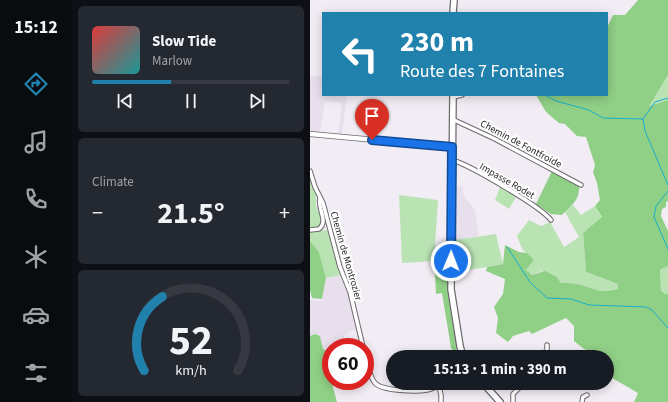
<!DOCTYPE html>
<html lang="en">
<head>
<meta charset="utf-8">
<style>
	:root { --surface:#171b24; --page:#242831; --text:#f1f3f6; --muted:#9ea1a6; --line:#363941; --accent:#2081ac }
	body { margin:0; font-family:"Source Sans 3",sans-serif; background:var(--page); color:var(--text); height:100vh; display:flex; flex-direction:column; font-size:15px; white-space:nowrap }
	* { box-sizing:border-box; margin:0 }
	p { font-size:13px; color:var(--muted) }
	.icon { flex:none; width:22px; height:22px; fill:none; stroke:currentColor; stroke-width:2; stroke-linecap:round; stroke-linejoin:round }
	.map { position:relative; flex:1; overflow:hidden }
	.details { display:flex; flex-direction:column; gap:6px; padding:6px; background:#0d0f14; width:238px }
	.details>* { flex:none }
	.top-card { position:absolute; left:12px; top:12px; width:286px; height:84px; border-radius:0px; box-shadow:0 2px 10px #0003; background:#2081ac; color:#fff; overflow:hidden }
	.speed { position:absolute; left:12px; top:338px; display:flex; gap:8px; font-size:20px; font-weight:700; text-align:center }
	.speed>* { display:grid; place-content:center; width:52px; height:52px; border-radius:50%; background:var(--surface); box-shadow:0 2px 10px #0003; line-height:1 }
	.speed .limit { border:6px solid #d22; background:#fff; color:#111 }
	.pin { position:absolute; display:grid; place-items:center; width:34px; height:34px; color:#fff; margin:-41px -17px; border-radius:50% 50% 50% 0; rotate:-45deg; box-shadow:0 0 4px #0007 }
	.pin .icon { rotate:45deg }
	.me { position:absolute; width:44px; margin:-22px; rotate:1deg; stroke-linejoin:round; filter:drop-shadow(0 0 3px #0008) }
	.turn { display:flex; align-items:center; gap:14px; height:84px; padding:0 12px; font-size:18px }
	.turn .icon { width:52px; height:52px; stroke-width:2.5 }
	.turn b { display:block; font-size:28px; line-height:34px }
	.big { font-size:30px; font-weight:700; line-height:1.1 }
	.details .card { flex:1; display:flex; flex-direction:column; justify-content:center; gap:6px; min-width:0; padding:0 14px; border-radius:6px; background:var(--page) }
	.details .dial { align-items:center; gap:0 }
	.dial svg { height:104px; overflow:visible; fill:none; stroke:var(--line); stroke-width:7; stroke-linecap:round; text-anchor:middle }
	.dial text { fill:var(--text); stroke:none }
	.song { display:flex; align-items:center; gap:12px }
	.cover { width:48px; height:48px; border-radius:6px; background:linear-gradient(135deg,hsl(0 70% 55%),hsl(180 70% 35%)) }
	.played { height:4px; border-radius:2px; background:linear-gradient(90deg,var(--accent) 40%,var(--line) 40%) }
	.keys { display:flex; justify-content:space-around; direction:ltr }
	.heat { display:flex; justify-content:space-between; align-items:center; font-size:22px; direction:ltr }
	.trip { position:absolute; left:76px; top:350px; width:228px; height:40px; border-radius:20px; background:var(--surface); box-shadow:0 2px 10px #0003; font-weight:700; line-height:40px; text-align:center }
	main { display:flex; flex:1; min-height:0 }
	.tabs { display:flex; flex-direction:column; width:72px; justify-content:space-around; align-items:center; background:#090b0e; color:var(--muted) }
	.tabs .icon { width:28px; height:28px }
	.tabs .current { color:var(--accent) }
	.tabs b { font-size:18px; color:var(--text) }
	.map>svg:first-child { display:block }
</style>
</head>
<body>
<main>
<nav class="tabs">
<b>15:12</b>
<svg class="icon current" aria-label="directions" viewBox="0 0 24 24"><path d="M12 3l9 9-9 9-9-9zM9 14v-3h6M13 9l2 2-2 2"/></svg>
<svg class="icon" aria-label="music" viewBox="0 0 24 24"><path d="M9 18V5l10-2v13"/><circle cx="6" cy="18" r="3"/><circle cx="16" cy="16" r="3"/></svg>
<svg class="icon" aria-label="phone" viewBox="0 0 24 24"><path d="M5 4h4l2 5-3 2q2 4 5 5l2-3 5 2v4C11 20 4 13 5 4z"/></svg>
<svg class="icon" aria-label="climate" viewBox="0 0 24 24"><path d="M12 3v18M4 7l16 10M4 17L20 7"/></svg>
<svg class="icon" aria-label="car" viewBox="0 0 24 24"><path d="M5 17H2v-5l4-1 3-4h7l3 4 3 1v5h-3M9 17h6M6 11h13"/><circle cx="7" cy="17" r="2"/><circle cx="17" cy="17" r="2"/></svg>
<svg class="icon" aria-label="filters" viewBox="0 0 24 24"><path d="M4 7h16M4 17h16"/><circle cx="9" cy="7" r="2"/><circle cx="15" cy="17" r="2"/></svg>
</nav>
<section class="details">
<div class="card">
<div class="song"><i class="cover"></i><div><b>Slow Tide</b><p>Marlow</p></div></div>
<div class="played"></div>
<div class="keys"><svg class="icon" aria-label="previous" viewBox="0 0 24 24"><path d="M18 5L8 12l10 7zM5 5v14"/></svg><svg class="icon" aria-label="pause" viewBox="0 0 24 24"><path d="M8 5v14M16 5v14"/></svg><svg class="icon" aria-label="next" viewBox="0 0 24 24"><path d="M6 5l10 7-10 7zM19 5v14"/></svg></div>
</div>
<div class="card"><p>Climate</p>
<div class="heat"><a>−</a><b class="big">21.5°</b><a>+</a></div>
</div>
<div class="card dial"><svg viewBox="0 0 100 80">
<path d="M14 69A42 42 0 1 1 86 69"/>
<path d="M14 69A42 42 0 0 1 28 12" stroke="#2081ac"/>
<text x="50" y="56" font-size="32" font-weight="700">52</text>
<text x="50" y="72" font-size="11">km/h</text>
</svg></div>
</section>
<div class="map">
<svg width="358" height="402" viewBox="0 0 358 402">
	<rect width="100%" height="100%" fill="#f2edf4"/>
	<!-- built -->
	<g fill="#e8dfed">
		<path d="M0 76H13V95H37L32 135H28L32 103 15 101 10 133 0 132Z"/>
		<path d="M152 186 154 196 165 210 169 236 145 240 146 187Z"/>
		<path d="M31 275 39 291 47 330 38 332 34 336 36 347H21V363L18 364 17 351 13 349 10 336 5 334 0 336V300L12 301 14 285 16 278Z"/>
	</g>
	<!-- green -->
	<g fill="#bae3b4">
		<path d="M358 75V100L338 106Z"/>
		<path d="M0 177 6 195V206L12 221 9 227 0 229Z"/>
		<path d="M190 187 206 197 199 209 185 200Z"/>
		<path d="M89 195 128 200 124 261 92 263Z"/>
		<path d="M263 205 271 215 285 206 292 218 273 233 276 272 308 284V289C288 294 288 289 271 285 264 283 258 283 251 283L247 277 232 271 222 275 216 270 224 260 212 249 207 236 219 220 231 226 240 222 254 247 269 237 255 212Z"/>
		<path d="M18 230 28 267 31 275 16 278 9 252 0 241V231Z"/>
		<path d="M186 234 193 264 143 273 145 240Z"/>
		<path d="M358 266V294H355L351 292 350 270Z"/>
	</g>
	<!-- forest -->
	<g fill="#90cf86">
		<path d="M328 0H358V75L339 106 358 100V201L356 202V207L352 209 351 216 358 231V266L350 270 351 291 355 294H358V402H324L328 393 297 375V357H286L283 352 274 349 264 341V326L256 318 222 334 219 331 203 336 198 342 186 333 188 318 184 307 193 294 195 279 176 271 177 267 193 264 195 245 209 252 217 253 224 260 216 270 222 275 235 271 247 277 251 283C258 283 264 283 271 285 288 289 288 294 308 289V284L276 272 273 233 292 217 285 206 290 200 287 183 283 172 285 165 276 137 267 136 255 124 249 123 236 112 226 95H297V28L303 15H315Z"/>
		<path d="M242 171 269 187C270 200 260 207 252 215L241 214 226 204Z"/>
		<path d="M0 241 9 252 16 278 12 299 2 298 0 290Z"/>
		<path d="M124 257 138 259 140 305 147 348 145 353 141 348 132 293 126 294Z"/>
		<path d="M5 334 10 336 13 349 17 351 19 373 27 402H0V336Z"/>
	</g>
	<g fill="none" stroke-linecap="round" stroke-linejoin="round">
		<!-- stream -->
		<g stroke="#19aeca" stroke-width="1">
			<path d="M235 95 246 101 279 110 293 118 333 119"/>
			<path d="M358 98 345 102 333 119 335 131 358 185"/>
			<path d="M358 191 346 206 344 217 358 249"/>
			<path d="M197 247 220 282 237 298 261 299 279 305 336 307 342 310 358 328"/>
		</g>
		<defs>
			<g id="minor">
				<path d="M143 97 152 95"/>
				<path d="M142 119 185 139 271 185"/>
				<path d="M142 160C160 165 230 206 241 220"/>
				<path d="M0 171 5 187 13 203 30 267 40 292 53 347"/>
				<path d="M0 230 9 229C19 221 7 209 10 198"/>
				<path d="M55 354C57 363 59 376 65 383 72 391 107 392 117 390 123 389 128 386 134 383"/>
				<path d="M233 357 237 349V345"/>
				<path d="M129 386 131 395V402"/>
				<path d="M203 402V394L214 383"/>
				<path d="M272 402 273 397 277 395"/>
			</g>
			<path id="tertiary" d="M0 134 142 147"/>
			<g id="primary">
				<path d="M143 13 144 0"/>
				<path d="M143 95 141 289 150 346 153 357"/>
				<path d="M173 383 190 402"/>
			</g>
		</defs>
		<!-- minor casing -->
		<use href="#minor" stroke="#6d696f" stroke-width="5.5"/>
		<!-- tertiary casing -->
		<use href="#tertiary" stroke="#6d696f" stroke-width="6"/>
		<!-- primary casing -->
		<use href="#primary" stroke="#6d696f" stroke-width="8"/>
		<!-- minor -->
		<use href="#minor" stroke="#fff" stroke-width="3.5"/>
		<!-- tertiary -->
		<use href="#tertiary" stroke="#fff" stroke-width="4.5"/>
		<!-- primary -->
		<use href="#primary" stroke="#fff" stroke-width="5.5"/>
	</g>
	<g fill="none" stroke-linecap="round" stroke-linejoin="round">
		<defs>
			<path id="route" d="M62 140 142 147 141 261"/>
		</defs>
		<!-- route casing -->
		<use href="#route" stroke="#114b97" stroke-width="10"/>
		<!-- route -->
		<use href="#route" stroke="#1a73e8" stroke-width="7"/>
	</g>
	<g text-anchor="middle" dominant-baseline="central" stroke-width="4" stroke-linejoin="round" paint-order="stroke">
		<!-- street labels -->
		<g font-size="10" fill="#211f21" stroke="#fff">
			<text transform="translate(211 144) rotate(28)">Chemin de Fontfroide</text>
			<text transform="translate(197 181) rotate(30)">Impasse Rodet</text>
			<text transform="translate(36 256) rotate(74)">Chemin de Montrozier</text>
		</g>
	</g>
</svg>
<div class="speed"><div class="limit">60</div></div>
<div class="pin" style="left:62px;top:140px;background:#d93025"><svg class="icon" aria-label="arrive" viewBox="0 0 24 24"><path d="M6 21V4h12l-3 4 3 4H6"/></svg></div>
<svg class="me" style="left:141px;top:261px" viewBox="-20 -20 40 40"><circle r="17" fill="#1a73e8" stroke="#fff" stroke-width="3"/><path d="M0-11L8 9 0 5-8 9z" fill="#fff"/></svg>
<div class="trip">15:13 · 1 min · 390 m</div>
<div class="top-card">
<div class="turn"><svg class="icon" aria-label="left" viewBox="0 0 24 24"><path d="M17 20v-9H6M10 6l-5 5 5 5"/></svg><div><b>230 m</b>Route des 7 Fontaines</div></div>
</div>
</div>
</main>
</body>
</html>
